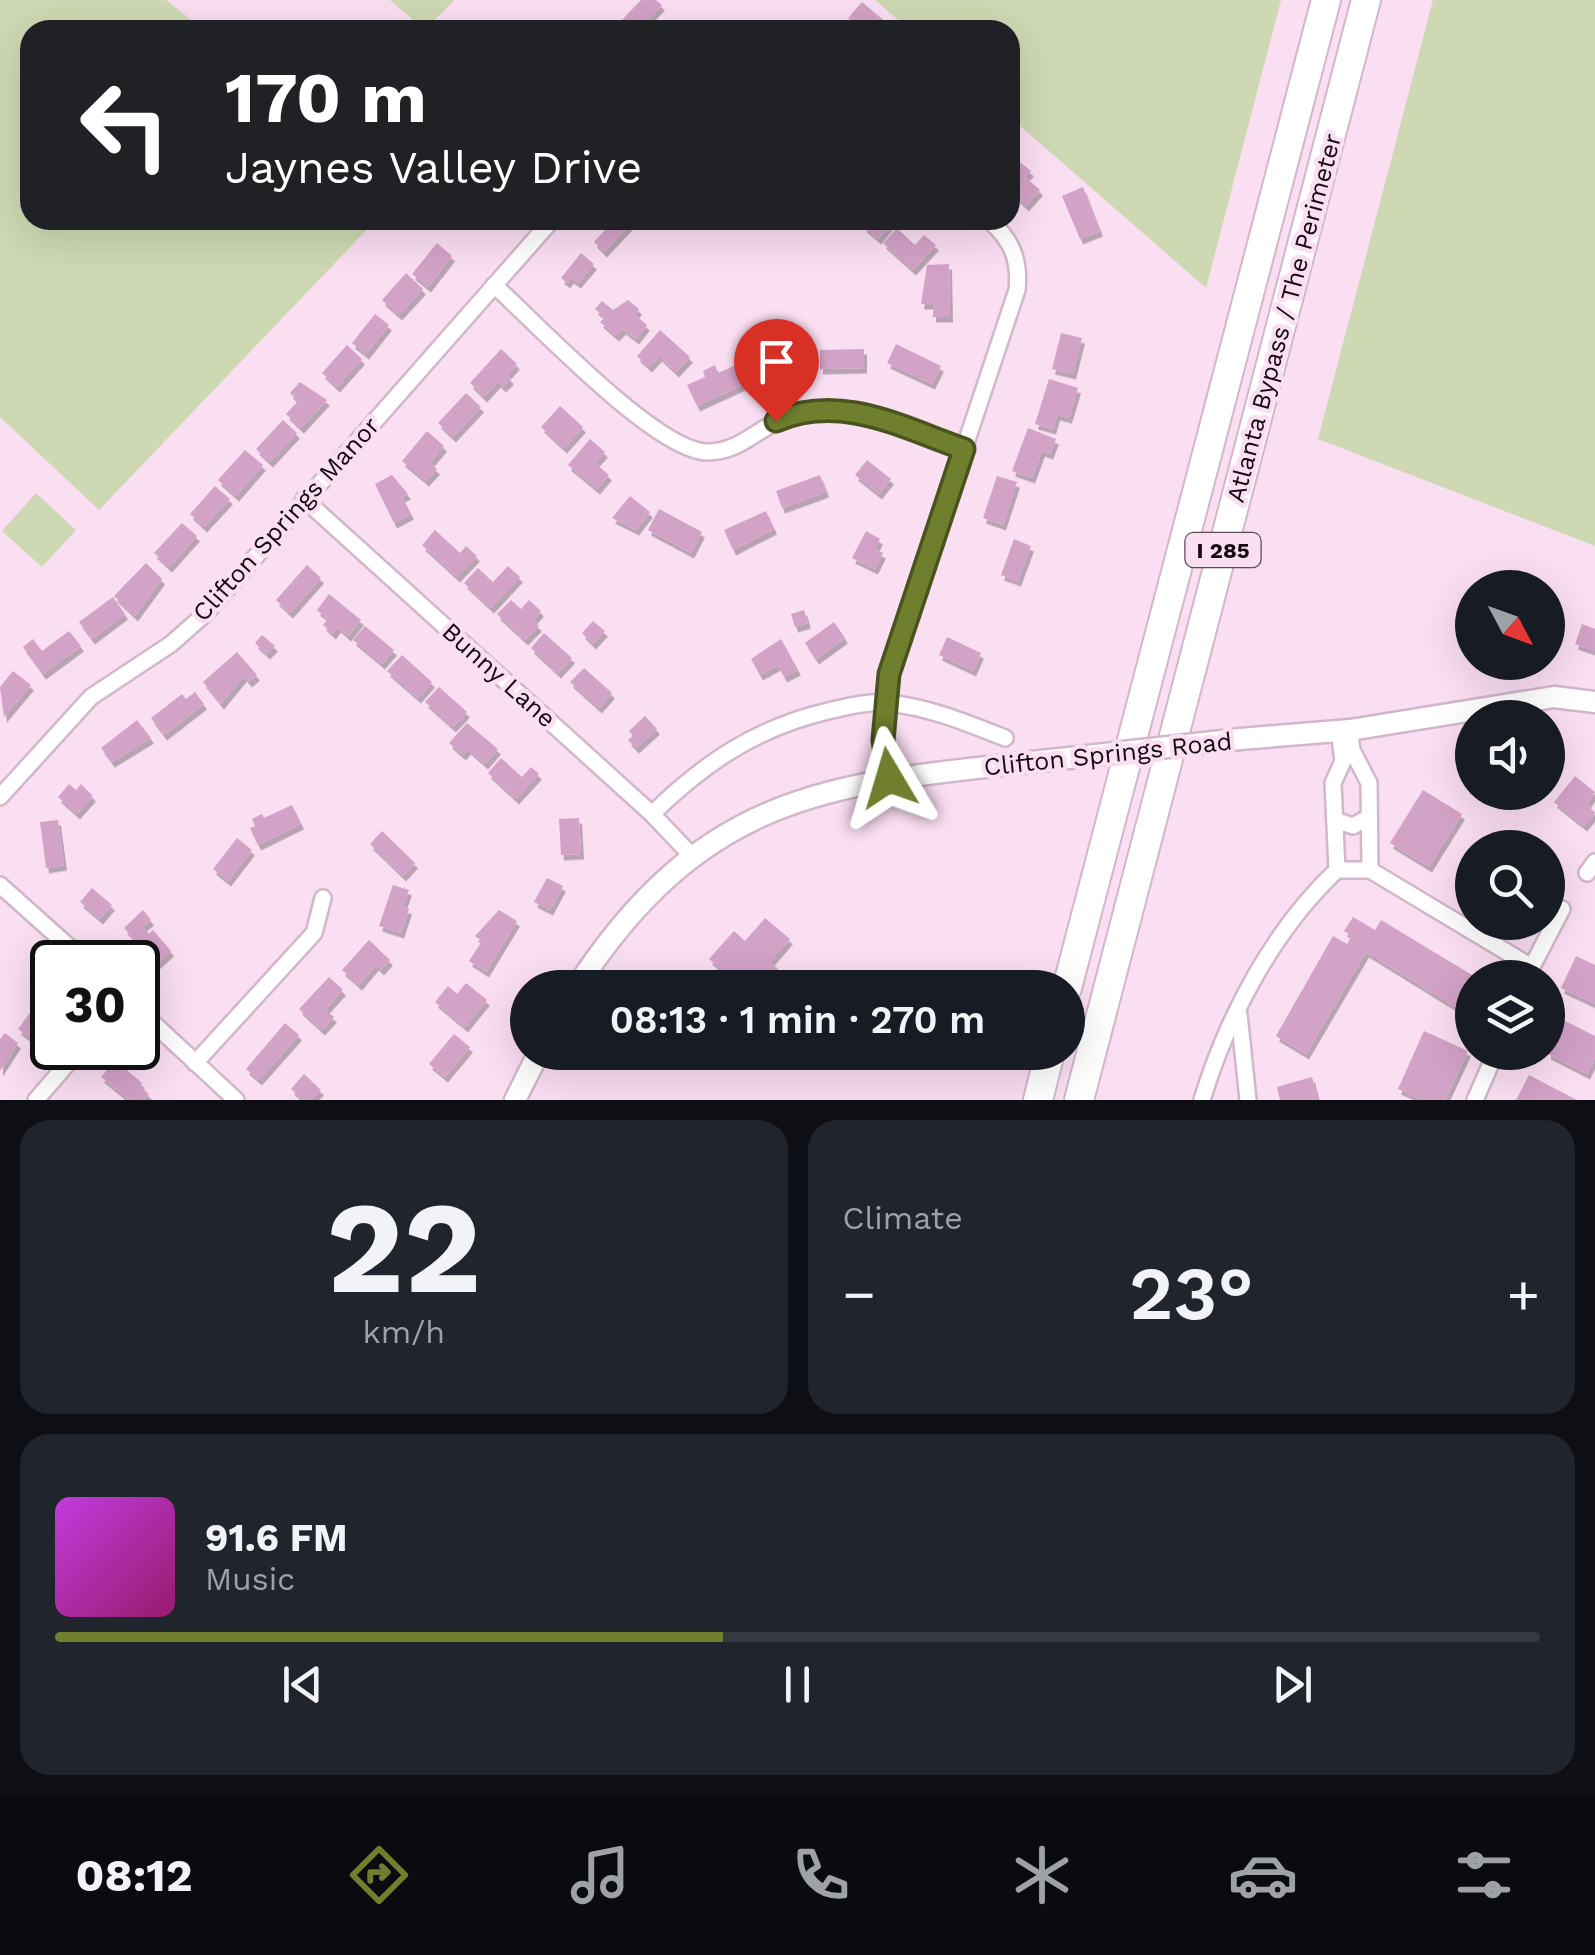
<!DOCTYPE html>
<html lang="en">
<head>
<meta charset="utf-8">
<style>
	:root { --surface:#171b24; --page:#20242c; --text:#f1f3f6; --muted:#9ea1a6; --line:#363941; --accent:#6f7f2e }
	body { margin:0; font-family:"Work Sans",sans-serif; background:var(--page); color:var(--text); height:100vh; display:flex; flex-direction:column; font-size:38px; white-space:nowrap }
	* { box-sizing:border-box; margin:0 }
	p { font-size:32px; color:var(--muted) }
	.icon { flex:none; width:55px; height:55px; fill:none; stroke:currentColor; stroke-width:2; stroke-linecap:round; stroke-linejoin:round }
	.map { position:relative; height:1100px; overflow:hidden }
	.drawer { display:flex; flex-direction:column; gap:20px; padding:20px; background:#0d0f14; flex:1 }
	.drawer>* { flex:none }
	.hud { position:absolute; left:20px; top:20px; width:1000px; height:210px; border-radius:30px; box-shadow:0 10px 40px #0002; background:#202124; color:#fff; overflow:hidden }
	.needle { width:65px; rotate:131deg }
	.buttons { position:absolute; left:1455px; top:570px; display:grid; gap:20px }
	.buttons a { display:grid; place-items:center; width:110px; height:110px; border-radius:50%; background:var(--surface); box-shadow:0 10px 40px #0002; font-size:50px }
	.speed { position:absolute; left:30px; top:940px; display:flex; gap:20px; font-size:50px; font-weight:700; text-align:center }
	.speed>* { display:grid; place-content:center; width:130px; height:130px; border-radius:50%; background:var(--surface); box-shadow:0 10px 40px #0002; line-height:1 }
	.speed .limit { border:5px solid #111; border-radius:15px; background:#fff; color:#111 }
	.pin { position:absolute; display:grid; place-items:center; width:85px; height:85px; color:#fff; margin:-102px -42px; border-radius:50% 50% 50% 0; rotate:-45deg; box-shadow:0 0 10px #0007 }
	.pin .icon { rotate:45deg }
	.me { position:absolute; width:110px; margin:-55px; rotate:353deg; stroke-linejoin:round; filter:drop-shadow(0 0 8px #0008) }
	.turn { display:flex; align-items:center; gap:35px; height:210px; padding:0 40px; font-size:45px }
	.turn .icon { width:130px; height:130px; stroke-width:2.5 }
	.turn b { display:block; font-size:70px; line-height:85px }
	.big { font-size:75px; font-weight:600; line-height:1.1 }
	.drawer .tile { flex:1; display:flex; flex-direction:column; justify-content:center; gap:15px; min-width:0; padding:0 35px; border-radius:30px; background:var(--page) }
	.drawer .dial { align-items:center; gap:0 }
	.dial b { font-size:130px; line-height:1 }
	.song { display:flex; align-items:center; gap:30px }
	.cover { width:120px; height:120px; border-radius:15px; background:linear-gradient(135deg,hsl(290 70% 55%),hsl(320 70% 35%)) }
	.played { height:10px; border-radius:5px; background:linear-gradient(90deg,var(--accent) 45%,var(--line) 45%) }
	.keys { display:flex; justify-content:space-around; direction:ltr }
	.heat { display:flex; justify-content:space-between; align-items:center; font-size:55px; direction:ltr }
	.drawer .tiles { flex:1; display:grid; gap:20px; grid-template-columns:1fr 1fr }
	.tile:last-child { grid-column:span 2 }
	.trip { position:absolute; left:510px; top:970px; width:575px; height:100px; border-radius:50px; background:var(--surface); box-shadow:0 10px 40px #0002; font-weight:600; line-height:100px; text-align:center }
	.dock { display:flex; height:160px; justify-content:space-around; align-items:center; background:#090b0e; color:var(--muted) }
	.dock .icon { width:70px; height:70px }
	.dock .current { color:var(--accent) }
	.dock b { font-size:45px; color:var(--text) }
	.map>svg:first-child { display:block }
</style>
</head>
<body>
<div class="map">
<svg width="1595" height="1100" viewBox="0 0 1595 1100">
	<defs>
		<filter id="shadow"><feDropShadow dx="3" dy="5.5" stdDeviation="0" flood-color="#0004"/></filter>
	</defs>
	<rect width="100%" height="100%" fill="#fadef2"/>
	<!-- green -->
	<g fill="#ced8b3">
		<path d="M0 0H166L204 30H30V220H376L99 510 0 417Z"/>
		<path d="M390 0H454L425 30Z"/>
		<path d="M875 0H1281L1206 288 1010 117V30H910Z"/>
		<path d="M1433 0H1595V546L1318 439Z"/>
		<path d="M36 493 76 530 42 567 2 531Z"/>
	</g>
	<!-- building -->
	<g fill="#d3a2c7" filter="url(#shadow)">
		<path d="M641 0H656L662 5 638 30H624L618 24Z"/>
		<path d="M862 2 895 30H862L848 18Z"/>
		<path d="M1015 158 1031 171 1025 177 1040 190 1026 206 1010 191V164Z"/>
		<path d="M1083 187 1100 231 1080 239 1062 196Z"/>
		<path d="M614 220H634L604 252 594 242Z"/>
		<path d="M868 220H894L878 239 863 226Z"/>
		<path d="M897 228 915 245 924 235 936 245 913 270 883 243Z"/>
		<path d="M437 243 452 256 428 287 412 274Z"/>
		<path d="M581 253 594 264 578 283 571 278 567 283 561 278Z"/>
		<path d="M949 264 950 317H933V304H921L927 265Z"/>
		<path d="M406 273 423 289 399 315 382 300Z"/>
		<path d="M628 300 639 309 635 315 647 325 636 339 623 329 616 336 600 322 605 317 595 309 602 301 613 310Z"/>
		<path d="M375 314 389 325 366 354 352 343Z"/>
		<path d="M660 330 690 357 676 372 659 356 649 367 637 356Z"/>
		<path d="M1061 333 1082 338 1073 374 1052 369Z"/>
		<path d="M896 344 941 366 932 384 887 363Z"/>
		<path d="M347 345 362 359 337 387 322 373Z"/>
		<path d="M764 346 771 365 753 372 747 353Z"/>
		<path d="M501 349 517 364 507 375 511 379 503 387 498 382 484 397 470 383Z"/>
		<path d="M864 349V368L820 369V350Z"/>
		<path d="M715 365 718 373 736 365 745 384 697 406 687 385 705 377 703 371Z"/>
		<path d="M1049 379 1078 388 1069 418 1057 415 1053 429 1035 424Z"/>
		<path d="M300 382 327 400 301 428 286 414 298 401 290 393Z"/>
		<path d="M466 393 481 407 453 437 438 423Z"/>
		<path d="M560 406 583 427 564 448 541 427Z"/>
		<path d="M283 420 297 433 270 462 256 449Z"/>
		<path d="M1028 428 1056 439 1050 454 1042 451 1032 478 1012 471Z"/>
		<path d="M427 431 444 446 430 463 437 469 426 481 402 461Z"/>
		<path d="M590 439 605 452 595 463 609 475 597 489 568 465Z"/>
		<path d="M245 450 263 465 236 496 218 480Z"/>
		<path d="M867 460 891 479 879 494 855 475Z"/>
		<path d="M392 475 408 494 402 497 411 514 394 523 375 484Z"/>
		<path d="M820 475 826 492 782 508 776 491Z"/>
		<path d="M997 476 1017 482 1003 525 983 518Z"/>
		<path d="M215 486 230 499 204 527 190 514Z"/>
		<path d="M630 496 650 512 636 530 612 518Z"/>
		<path d="M659 509 702 532 691 553 648 530Z"/>
		<path d="M766 511 774 529 733 550 724 530Z"/>
		<path d="M182 523 197 536 169 567 154 553Z"/>
		<path d="M435 530 460 553 466 546 477 556 457 577 422 545Z"/>
		<path d="M866 531 880 539 875 549 883 553 875 569 852 558Z"/>
		<path d="M1014 539 1031 546 1018 581 1001 575Z"/>
		<path d="M146 563 162 579 135 616 114 596Z"/>
		<path d="M307 565 321 578 290 613 276 600Z"/>
		<path d="M508 566 520 577 491 608 464 583 478 568 493 582Z"/>
		<path d="M329 594 361 620 348 636 338 627 333 634 323 625 328 619 317 610Z"/>
		<path d="M113 597 125 614 92 639 79 622Z"/>
		<path d="M511 600 521 609 529 600 541 611 533 620 539 626 525 640 497 614Z"/>
		<path d="M804 610 808 623 795 627 791 614Z"/>
		<path d="M593 621 605 631 593 644 582 633Z"/>
		<path d="M834 622 845 638 816 659 805 643Z"/>
		<path d="M1582 624 1595 629V651L1575 644Z"/>
		<path d="M365 626 394 650 382 664 353 640Z"/>
		<path d="M69 631 81 646 43 674 23 647 33 639 42 651Z"/>
		<path d="M544 633 572 658 558 673 531 648Z"/>
		<path d="M262 635 275 646 267 654 255 643Z"/>
		<path d="M947 637 981 653 973 671 939 655Z"/>
		<path d="M781 639 798 670 784 677 778 665 760 675 751 659Z"/>
		<path d="M237 652 257 675 249 682 244 676 221 704 203 682Z"/>
		<path d="M402 655 432 682 418 698 387 671Z"/>
		<path d="M584 668 612 693 599 708 570 682Z"/>
		<path d="M13 671 31 685 4 717 0 687Z"/>
		<path d="M439 687 467 712 453 727 425 702Z"/>
		<path d="M195 692 204 704 164 735 151 718 182 694 186 699Z"/>
		<path d="M645 716 657 729 636 748 628 740 633 736 629 731Z"/>
		<path d="M137 720 151 738 112 762 101 748Z"/>
		<path d="M467 723 498 749 485 764 468 749 463 755 449 743Z"/>
		<path d="M501 758 522 777 531 767 539 774 516 799 488 773Z"/>
		<path d="M1575 776 1595 792 1587 804 1595 813 1584 826 1554 802Z"/>
		<path d="M69 784 76 790 81 784 93 796 77 814 58 797Z"/>
		<path d="M1423 790 1462 814 1429 867 1390 843Z"/>
		<path d="M292 805 301 824 258 845 250 828 255 826 252 819 262 814 264 818Z"/>
		<path d="M579 818 581 854 561 855 559 819Z"/>
		<path d="M58 820 64 865 46 868 40 822Z"/>
		<path d="M382 831 415 863 403 876 370 844Z"/>
		<path d="M1492 832 1519 848H1482Z"/>
		<path d="M237 838 252 850 228 881 213 869Z"/>
		<path d="M1472 864V893L1460 886Z"/>
		<path d="M547 878 563 886 550 910 534 902Z"/>
		<path d="M393 885 409 890 403 907 409 909 401 933 379 926Z"/>
		<path d="M92 888 112 905 100 919 80 902Z"/>
		<path d="M143 910 151 920 143 927 149 934 153 930 171 951 150 970 132 950 139 944 124 928Z"/>
		<path d="M499 910 517 921 486 972 469 961 482 941 475 936Z"/>
		<path d="M1353 917 1375 930 1381 920 1472 975V997L1463 1012 1366 952 1306 1054 1276 1036 1333 936 1347 944 1352 936 1344 931Z"/>
		<path d="M765 918 790 939 770 962 799 988H705L721 969 709 959 734 931 745 941Z"/>
		<path d="M369 940 390 960 381 970 376 965 359 985 342 970Z"/>
		<path d="M1576 956 1595 965V1004L1561 988Z"/>
		<path d="M329 977 343 990 325 1010 334 1017 322 1030 299 1009Z"/>
		<path d="M466 983 487 1000 465 1027 435 1002 448 986 457 994Z"/>
		<path d="M46 991 52 996V1016L32 1040 18 1029Z"/>
		<path d="M1553 1015 1595 1036V1058L1587 1074 1548 1054V1025Z"/>
		<path d="M285 1023 299 1035 259 1080 246 1069Z"/>
		<path d="M1424 1031 1468 1051 1445 1100H1422L1398 1089Z"/>
		<path d="M5 1033 18 1043 0 1071V1039Z"/>
		<path d="M454 1034 470 1047 445 1077 429 1064Z"/>
		<path d="M115 1060 142 1083 139 1086 149 1094 144 1100H129L101 1077Z"/>
		<path d="M304 1074 321 1090 311 1100H303L291 1089Z"/>
		<path d="M1529 1075 1577 1100H1516Z"/>
		<path d="M1312 1077 1318 1100H1280L1277 1087Z"/>
	</g>
	<g fill="none" stroke-linecap="round" stroke-linejoin="round">
		<defs>
			<g id="minor">
				<path d="M494 285C536 323 656 451 707 452 739 452 756 430 782 419 842 392 906 429 964 449"/>
				<path d="M304 499 652 814 691 855"/>
				<path d="M1350 734 1352 750 1369 783 1370 870"/>
				<path d="M889 778 883 740 889 674 1017 290C1020 260 1012 240 989 220"/>
				<path d="M0 797 91 697 171 644 206 613 552 220"/>
				<path d="M652 814C704 763 756 728 828 711 846 707 869 701 888 703 929 707 967 723 1005 738"/>
				<path d="M1335 820 1353 826 1369 817"/>
				<path d="M1337 870H1370L1530 966"/>
				<path d="M1587 873 1595 862"/>
				<path d="M0 885 86 962"/>
				<path d="M1526 978 1562 909"/>
				<path d="M138 1009 236 1100"/>
				<path d="M1239 1014 1248 1100"/>
				<path d="M195 1063 314 933 323 898"/>
				<path d="M36 1100 81 1048"/>
				<path d="M1202 1100C1227 1017 1274 929 1337 870L1333 783 1343 761 1339 731"/>
				<path d="M1475 1100 1496 1052"/>
			</g>
			<g id="tertiary">
				<path d="M1240 739 1350 730 1554 697 1595 702"/>
				<path d="M576 988C708 785 840 783 1060 759"/>
				<path d="M515 1100 539 1052"/>
			</g>
			<g id="motorway">
				<path d="M1067 988 1326 0"/>
				<path d="M1038 1100 1050 1052"/>
				<path d="M1079 1100 1366 0"/>
			</g>
		</defs>
		<!-- minor casing -->
		<use href="#minor" stroke="#d2b7ca" stroke-width="20"/>
		<!-- tertiary casing -->
		<use href="#tertiary" stroke="#d2b7ca" stroke-width="25"/>
		<!-- motorway casing -->
		<use href="#motorway" stroke="#d2b7ca" stroke-width="32"/>
		<!-- minor -->
		<use href="#minor" stroke="#fff" stroke-width="15"/>
		<!-- tertiary -->
		<use href="#tertiary" stroke="#fff" stroke-width="20"/>
		<!-- motorway -->
		<use href="#motorway" stroke="#fff" stroke-width="28"/>
		<defs>
			<path id="tertiary-bridge" d="M1060 759 1240 739"/>
		</defs>
		<!-- tertiary-bridge casing -->
		<use href="#tertiary-bridge" stroke="#d2b7ca" stroke-width="25" stroke-linecap="butt"/>
		<!-- tertiary-bridge -->
		<use href="#tertiary-bridge" stroke="#fff" stroke-width="20"/>
	</g>
	<g fill="none" stroke-linecap="round" stroke-linejoin="round">
		<defs>
			<path id="route" d="M776 421C841 393 901 427 964 449L889 674 883 740 889 778"/>
		</defs>
		<!-- route casing -->
		<use href="#route" stroke="#48531e" stroke-width="25"/>
		<!-- route -->
		<use href="#route" stroke="#6f7f2e" stroke-width="18"/>
	</g>
	<g text-anchor="middle" dominant-baseline="central" stroke-width="9" stroke-linejoin="round" paint-order="stroke">
		<!-- shield labels -->
		<rect fill="#fadef2" stroke="#5a4b55" stroke-width="2.5" x="1185.5" y="533" width="75" height="34" rx="8"/>
		<g font-size="22" font-weight="bold" fill="#150c12">
			<text x="1223" y="550">I 285</text>
		</g>
		<!-- street labels -->
		<g font-size="25" fill="#150c12" stroke="#fadef2">
			<text transform="translate(1284 318) rotate(-75)">Atlanta Bypass / The Perimeter</text>
			<text transform="translate(286 519) rotate(-48)">Clifton Springs Manor</text>
			<text transform="translate(499 675) rotate(42)">Bunny Lane</text>
			<text transform="translate(1108 754) rotate(-6)">Clifton Springs Road</text>
		</g>
	</g>
</svg>
<div class="buttons">
<a><svg class="needle" viewBox="-14 -14 28 28"><path d="M0-13l5 13h-10z" fill="#e53935"/><path d="M0 13l5-13h-10z" fill="#9ea1a6"/></svg></a>
<a><svg class="icon" aria-label="sound" viewBox="0 0 24 24"><path d="M4 9h4l5-4v14l-5-4H4zM17 9q2 3 0 6"/></svg></a>
<a><svg class="icon" aria-label="search" viewBox="0 0 24 24"><circle cx="10" cy="10" r="6"/><path d="M15 15l6 6"/></svg></a>
<a><svg class="icon" aria-label="layers" viewBox="0 0 24 24"><path d="M12 4l9 5-9 5-9-5zM3 14l9 5 9-5"/></svg></a>
</div>
<div class="speed"><div class="limit">30</div></div>
<div class="pin" style="left:776px;top:421px;background:#d93025"><svg class="icon" aria-label="arrive" viewBox="0 0 24 24"><path d="M6 21V4h12l-3 4 3 4H6"/></svg></div>
<svg class="me" style="left:889px;top:778px" viewBox="-20 -20 40 40"><path d="M0-17L14 15 0 8-14 15z" fill="#6f7f2e" stroke="#fff" stroke-width="4"/></svg>
<div class="trip">08:13 · 1 min · 270 m</div>
<div class="hud">
<div class="turn"><svg class="icon" aria-label="left" viewBox="0 0 24 24"><path d="M17 20v-9H6M10 6l-5 5 5 5"/></svg><div><b>170 m</b>Jaynes Valley Drive</div></div>
</div>
</div>
<section class="drawer">
<div class="tiles">
<div class="tile dial"><b>22</b><p>km/h</p></div>
<div class="tile"><p>Climate</p>
<div class="heat"><a>−</a><b class="big">23°</b><a>+</a></div>
</div>
<div class="tile">
<div class="song"><i class="cover"></i><div><b>91.6 FM</b><p>Music</p></div></div>
<div class="played"></div>
<div class="keys"><svg class="icon" aria-label="previous" viewBox="0 0 24 24"><path d="M18 5L8 12l10 7zM5 5v14"/></svg><svg class="icon" aria-label="pause" viewBox="0 0 24 24"><path d="M8 5v14M16 5v14"/></svg><svg class="icon" aria-label="next" viewBox="0 0 24 24"><path d="M6 5l10 7-10 7zM19 5v14"/></svg></div>
</div>
</div>
</section>
<nav class="dock">
<b>08:12</b>
<svg class="icon current" aria-label="directions" viewBox="0 0 24 24"><path d="M12 3l9 9-9 9-9-9zM9 14v-3h6M13 9l2 2-2 2"/></svg>
<svg class="icon" aria-label="music" viewBox="0 0 24 24"><path d="M9 18V5l10-2v13"/><circle cx="6" cy="18" r="3"/><circle cx="16" cy="16" r="3"/></svg>
<svg class="icon" aria-label="phone" viewBox="0 0 24 24"><path d="M5 4h4l2 5-3 2q2 4 5 5l2-3 5 2v4C11 20 4 13 5 4z"/></svg>
<svg class="icon" aria-label="climate" viewBox="0 0 24 24"><path d="M12 3v18M4 7l16 10M4 17L20 7"/></svg>
<svg class="icon" aria-label="car" viewBox="0 0 24 24"><path d="M5 17H2v-5l4-1 3-4h7l3 4 3 1v5h-3M9 17h6M6 11h13"/><circle cx="7" cy="17" r="2"/><circle cx="17" cy="17" r="2"/></svg>
<svg class="icon" aria-label="filters" viewBox="0 0 24 24"><path d="M4 7h16M4 17h16"/><circle cx="9" cy="7" r="2"/><circle cx="15" cy="17" r="2"/></svg>
</nav>
</body>
</html>
